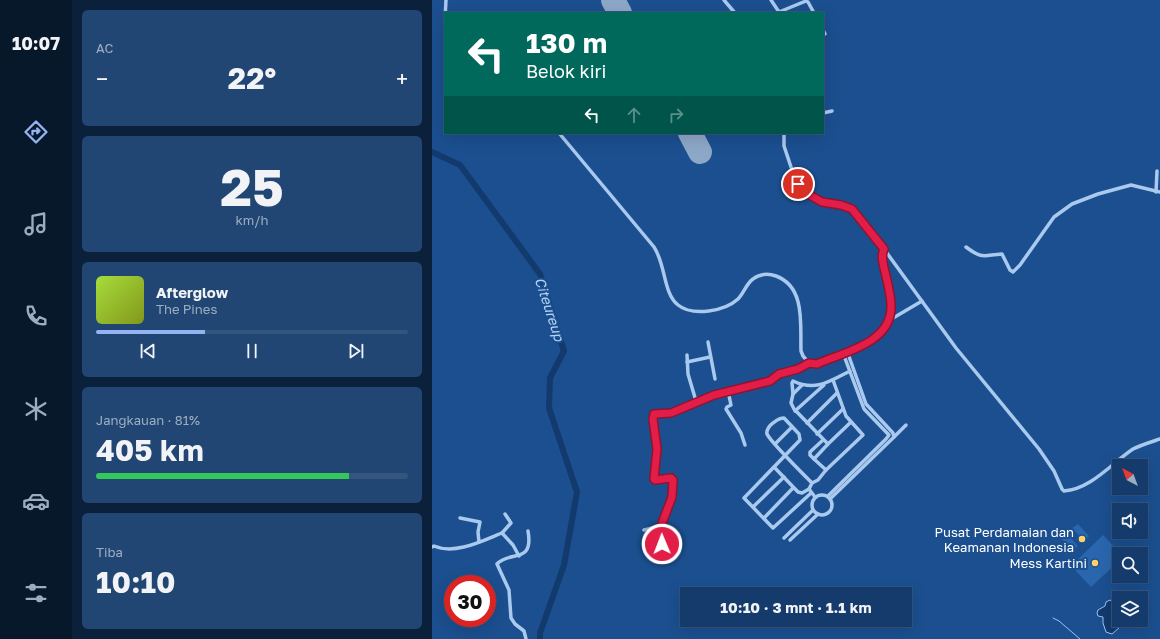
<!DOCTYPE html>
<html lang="id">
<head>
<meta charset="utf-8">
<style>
	:root { --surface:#143b6b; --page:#214673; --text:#f1f3f6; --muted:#9dadc1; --line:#33557e; --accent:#95b2f1 }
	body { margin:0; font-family:"Golos Text",sans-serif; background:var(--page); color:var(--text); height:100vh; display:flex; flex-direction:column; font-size:15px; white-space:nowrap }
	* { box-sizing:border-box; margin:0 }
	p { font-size:13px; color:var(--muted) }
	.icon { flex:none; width:22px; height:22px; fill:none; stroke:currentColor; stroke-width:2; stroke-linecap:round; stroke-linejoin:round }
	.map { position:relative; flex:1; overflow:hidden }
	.details { display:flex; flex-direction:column; gap:10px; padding:10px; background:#0b203b; width:360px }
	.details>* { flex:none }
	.guide { position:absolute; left:12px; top:12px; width:380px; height:122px; border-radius:0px; box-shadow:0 4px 16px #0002,0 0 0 1px var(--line); background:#00695c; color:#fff; overflow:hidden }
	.needle { width:26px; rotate:319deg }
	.tools { position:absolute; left:680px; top:459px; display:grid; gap:8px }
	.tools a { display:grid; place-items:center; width:36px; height:36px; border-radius:0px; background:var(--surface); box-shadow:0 4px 16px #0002,0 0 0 1px var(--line); font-size:20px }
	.speed { position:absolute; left:12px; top:575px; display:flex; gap:8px; font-size:20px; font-weight:700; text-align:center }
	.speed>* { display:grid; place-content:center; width:52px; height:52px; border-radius:50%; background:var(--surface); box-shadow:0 4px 16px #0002,0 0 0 1px var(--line); line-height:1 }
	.speed .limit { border:6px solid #d22; background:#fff; color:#111 }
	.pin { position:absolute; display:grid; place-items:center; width:34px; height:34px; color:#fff; margin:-17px; border:2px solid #fff; border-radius:50%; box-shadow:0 1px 4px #0007 }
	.me { position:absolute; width:44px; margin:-22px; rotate:359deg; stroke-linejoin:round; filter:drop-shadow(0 0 3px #0008) }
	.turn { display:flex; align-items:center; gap:14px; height:84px; padding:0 16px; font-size:18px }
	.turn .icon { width:52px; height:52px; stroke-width:2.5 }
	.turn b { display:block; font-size:28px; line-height:34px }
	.lanes { display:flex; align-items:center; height:38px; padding:0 16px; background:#0003; justify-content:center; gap:20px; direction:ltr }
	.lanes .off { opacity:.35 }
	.big { font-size:30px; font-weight:700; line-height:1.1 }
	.details .widget { flex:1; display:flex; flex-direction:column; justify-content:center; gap:6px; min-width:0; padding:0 14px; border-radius:6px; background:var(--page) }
	.details .dial { align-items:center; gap:0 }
	.dial b { font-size:52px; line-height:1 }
	.song { display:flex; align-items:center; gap:12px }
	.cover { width:48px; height:48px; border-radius:6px; background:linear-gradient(135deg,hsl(80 70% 55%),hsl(70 70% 35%)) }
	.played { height:4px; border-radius:2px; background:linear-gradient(90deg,var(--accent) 35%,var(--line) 35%) }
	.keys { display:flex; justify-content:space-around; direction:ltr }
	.heat { display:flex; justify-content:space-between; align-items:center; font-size:22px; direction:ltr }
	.charge { height:6px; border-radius:3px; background:linear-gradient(90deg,#34c759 81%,var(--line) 0) }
	.trip { position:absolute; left:248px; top:587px; width:232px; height:40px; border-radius:0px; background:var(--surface); box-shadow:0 4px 16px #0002,0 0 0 1px var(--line); font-weight:700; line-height:40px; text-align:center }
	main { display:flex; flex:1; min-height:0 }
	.tab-bar { display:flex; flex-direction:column; width:72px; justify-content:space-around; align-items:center; background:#08182b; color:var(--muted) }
	.tab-bar .icon { width:28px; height:28px }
	.tab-bar .active { color:var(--accent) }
	.tab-bar b { font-size:18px; color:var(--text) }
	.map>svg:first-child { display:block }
</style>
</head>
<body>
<main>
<nav class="tab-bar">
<b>10:07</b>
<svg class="icon active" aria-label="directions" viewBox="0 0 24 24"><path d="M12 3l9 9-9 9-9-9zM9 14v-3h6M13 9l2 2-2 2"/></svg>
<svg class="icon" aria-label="music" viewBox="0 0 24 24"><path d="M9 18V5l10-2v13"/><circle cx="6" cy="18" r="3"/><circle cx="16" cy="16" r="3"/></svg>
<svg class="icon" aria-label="phone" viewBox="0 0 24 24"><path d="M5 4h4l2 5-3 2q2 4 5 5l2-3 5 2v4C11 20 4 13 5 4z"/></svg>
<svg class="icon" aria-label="climate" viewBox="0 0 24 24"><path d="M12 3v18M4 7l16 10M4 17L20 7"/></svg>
<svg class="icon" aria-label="car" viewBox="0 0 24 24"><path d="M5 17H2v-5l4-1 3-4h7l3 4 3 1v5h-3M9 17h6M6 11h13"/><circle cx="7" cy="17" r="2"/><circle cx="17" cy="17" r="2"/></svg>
<svg class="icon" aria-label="filters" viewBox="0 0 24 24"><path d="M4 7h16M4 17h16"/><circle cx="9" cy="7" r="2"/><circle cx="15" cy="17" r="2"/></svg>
</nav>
<section class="details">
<div class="widget"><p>AC</p>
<div class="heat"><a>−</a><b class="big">22°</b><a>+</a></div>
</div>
<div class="widget dial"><b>25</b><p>km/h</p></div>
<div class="widget">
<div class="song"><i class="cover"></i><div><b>Afterglow</b><p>The Pines</p></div></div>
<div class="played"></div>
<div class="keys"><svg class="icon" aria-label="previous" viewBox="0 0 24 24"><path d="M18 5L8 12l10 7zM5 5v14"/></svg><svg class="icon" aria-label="pause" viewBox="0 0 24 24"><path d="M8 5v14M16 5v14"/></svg><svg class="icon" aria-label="next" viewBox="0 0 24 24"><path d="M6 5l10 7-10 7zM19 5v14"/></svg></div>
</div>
<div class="widget"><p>Jangkauan · 81%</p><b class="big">405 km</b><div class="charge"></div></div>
<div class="widget"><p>Tiba</p><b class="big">10:10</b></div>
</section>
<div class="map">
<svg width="728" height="639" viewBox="0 0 728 639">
	<rect width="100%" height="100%" fill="#1b4f8f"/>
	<!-- water -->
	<path fill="#123a6d" stroke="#9cc4f0" d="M678 600 681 602 683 608H687V617L684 616 681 617 680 623 686 624 688 627 680 634 674 632 671 623V617L666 616 665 613 666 610 673 606 674 602Z"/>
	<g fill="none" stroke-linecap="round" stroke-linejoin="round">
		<!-- stream -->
		<path stroke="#9cc4f0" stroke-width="1" d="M621 618 627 621 648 639"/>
		<!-- river -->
		<path stroke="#123a6d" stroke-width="6" d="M0 152 28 165 108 274 132 351 118 378 117 408 145 492 132 565 108 633V639"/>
		<!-- runway -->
		<g stroke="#8da7c7" stroke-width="24">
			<path d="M181 0 188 13"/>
			<path d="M258 133 268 152"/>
		</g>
	</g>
	<!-- building -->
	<g fill="#2a66ad">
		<path d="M646 524 657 536 652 541 640 528Z"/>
		<path d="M634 533 646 546 640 551 629 538Z"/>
		<path d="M671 535 689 554H687V561L659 587 639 566Z"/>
	</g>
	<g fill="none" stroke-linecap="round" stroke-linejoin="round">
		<!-- street -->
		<g stroke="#a9c9ee" stroke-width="3.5">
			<path d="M292 0 303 13"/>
			<path d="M339 0 347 12"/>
			<path d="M347 12 374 1 376 2 382 13"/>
			<path d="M13 19 14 0"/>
			<path d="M391 30 393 34"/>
			<path d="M391 113 400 111"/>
			<path d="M127 133 222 247C234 265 231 293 246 305 261 317 293 311 306 299 312 293 314 284 321 279 327 274 336 273 344 276 374 287 368 325 369 351L371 356 377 363 385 364C412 352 460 343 459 306 459 296 456 285 454 276 452 268 448 256 452 249"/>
			<path d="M352 133V146L363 179 367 186 390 202 411 205 422 211 452 249 524 348 607 449 622 471 630 489 632 491C659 489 680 463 701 449 709 445 719 442 728 439"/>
			<path d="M724 192 725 171"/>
			<path d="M534 247C551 260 552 255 570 254L578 270 581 272 588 265 622 217 640 204 666 194 699 185 728 192"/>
			<path d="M456 321 490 301"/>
			<path d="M276 342 283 379"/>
			<path d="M255 355 256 374 264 401"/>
			<path d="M255 362 278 357"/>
			<path d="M296 391 299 405 295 407 294 409 309 433 313 445"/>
			<path d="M361 394 370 385"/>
			<path d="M363 411 392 385"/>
			<path d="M375 423 405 393"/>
			<path d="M385 434 411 409"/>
			<path d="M462 437 474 425"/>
			<path d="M343 444 360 427"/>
			<path d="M396 444 419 422"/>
			<path d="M382 459 378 455V452L391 440"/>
			<path d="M342 467 366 492 370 493 377 489"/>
			<path d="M394 470 382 459 396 444 362 409 359 403 361 394 360 383 361 381C384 392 398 381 418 371"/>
			<path d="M379 493 341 528 312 498 368 440 367 434 352 418C347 418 345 420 341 423 338 425 334 430 335 434 338 441 372 475 380 483"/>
			<circle cx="390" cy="505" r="10"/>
			<path d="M396 496 454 439 457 435 432 409 411 353"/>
			<path d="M383 497 377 489 380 483 386 480 394 470 431 435 414 416 401 380"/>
			<path d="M398 499 462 437 461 433 434 404 415 351"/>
			<path d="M321 507 352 477"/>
			<path d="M28 518 48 522 46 532 47 542"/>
			<path d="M332 518 361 488"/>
			<path d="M212 530 229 526"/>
			<path d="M70 533 79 523 73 514"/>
			<path d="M352 538 381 510"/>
			<path d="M358 540 386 514"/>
			<path d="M0 547 2 546C23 555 50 541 70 533L81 545 87 556"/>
			<path d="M232 555 229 526 235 514 240 497 241 480 239 478 223 480 222 479 225 449 222 415 239 413 282 395 338 381 347 374 366 369 377 363"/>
			<path d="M94 639 92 631 83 624 79 618 77 590 65 564C77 550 102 565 96 531"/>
		</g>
	</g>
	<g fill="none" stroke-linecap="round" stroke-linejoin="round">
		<defs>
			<path id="route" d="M230 544 229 526 240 497 241 480 239 478 223 480 222 479 225 449 221 419 222 414 239 413 282 395 338 381 347 374 366 369 377 363 385 364C412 352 460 343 459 306 459 296 456 285 454 276 452 267 448 256 452 249L420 209 409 205 390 202 374 193 366 184"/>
		</defs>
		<!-- route casing -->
		<use href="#route" stroke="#92132f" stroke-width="10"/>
		<!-- route -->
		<use href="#route" stroke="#e11d48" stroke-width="7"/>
	</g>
	<!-- markers -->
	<g fill="#ffd166" stroke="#1b4f8f" stroke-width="1.5">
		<circle cx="650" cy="539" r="4"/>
		<circle cx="663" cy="563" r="4"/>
	</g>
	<g text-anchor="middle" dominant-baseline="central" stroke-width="4" stroke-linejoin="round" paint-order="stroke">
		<!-- poi labels -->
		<g font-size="13" fill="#fff" stroke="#1b4f8f" text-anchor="end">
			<text x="642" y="532">Pusat Perdamaian dan<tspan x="642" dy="15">Keamanan Indonesia</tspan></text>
			<text x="655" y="563">Mess Kartini</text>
		</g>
		<!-- water labels -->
		<g font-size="14" font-style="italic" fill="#b5d3f5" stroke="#1b4f8f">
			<text transform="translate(118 309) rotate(72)">Citeureup</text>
		</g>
	</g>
</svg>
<div class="tools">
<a><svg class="needle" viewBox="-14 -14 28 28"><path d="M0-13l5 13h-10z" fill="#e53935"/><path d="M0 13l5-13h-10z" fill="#9dadc1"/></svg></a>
<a><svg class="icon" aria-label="sound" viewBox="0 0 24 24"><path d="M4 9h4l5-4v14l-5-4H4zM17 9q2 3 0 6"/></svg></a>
<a><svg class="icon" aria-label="search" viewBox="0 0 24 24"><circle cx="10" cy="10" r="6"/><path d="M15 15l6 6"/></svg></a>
<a><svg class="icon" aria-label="layers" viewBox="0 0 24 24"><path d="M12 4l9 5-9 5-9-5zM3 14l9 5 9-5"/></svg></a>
</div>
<div class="speed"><div class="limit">30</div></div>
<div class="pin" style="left:366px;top:184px;background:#d93025"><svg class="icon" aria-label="arrive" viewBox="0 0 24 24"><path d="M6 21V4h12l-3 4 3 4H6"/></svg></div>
<svg class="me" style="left:230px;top:544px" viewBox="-20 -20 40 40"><circle r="17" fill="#e11d48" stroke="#fff" stroke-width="3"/><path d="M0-11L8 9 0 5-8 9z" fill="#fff"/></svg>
<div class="trip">10:10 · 3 mnt · 1.1 km</div>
<div class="guide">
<div class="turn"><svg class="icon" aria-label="left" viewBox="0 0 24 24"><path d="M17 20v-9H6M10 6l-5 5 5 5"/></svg><div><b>130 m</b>Belok kiri</div></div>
<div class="lanes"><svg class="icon" aria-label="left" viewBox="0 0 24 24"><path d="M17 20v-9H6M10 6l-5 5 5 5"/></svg><svg class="icon off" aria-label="ahead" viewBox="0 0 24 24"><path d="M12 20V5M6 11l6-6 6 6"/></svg><svg class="icon off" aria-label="right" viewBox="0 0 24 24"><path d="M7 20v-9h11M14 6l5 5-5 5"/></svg></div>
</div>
</div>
</main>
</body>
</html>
